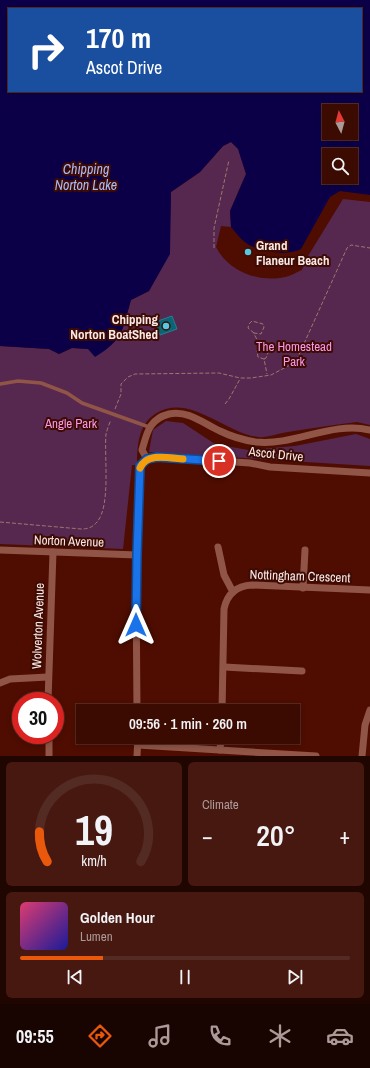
<!DOCTYPE html>
<html lang="en">
<head>
<meta charset="utf-8">
<style>
	:root { --surface:#3b0a01; --page:#461810; --text:#f1f3f6; --muted:#ac9a99; --line:#542b23; --accent:#ea580c }
	body { margin:0; font-family:"Archivo Narrow",sans-serif; background:var(--page); color:var(--text); height:100vh; display:flex; flex-direction:column; font-size:15px; white-space:nowrap }
	* { box-sizing:border-box; margin:0 }
	p { font-size:13px; color:var(--muted) }
	.icon { flex:none; width:22px; height:22px; fill:none; stroke:currentColor; stroke-width:2; stroke-linecap:round; stroke-linejoin:round }
	.map { position:relative; height:756px; overflow:hidden }
	.panel { display:flex; flex-direction:column; gap:6px; padding:6px; background:#200601; flex:1 }
	.panel>* { flex:none }
	.banner { position:absolute; left:8px; top:8px; width:354px; height:84px; border-radius:0px; box-shadow:0 2px 6px #0003,0 0 0 1px var(--line); background:#1a4fa0; color:#fff; overflow:hidden }
	.needle { width:26px; rotate:354deg }
	.buttons { position:absolute; left:322px; top:104px; display:grid; gap:8px }
	.buttons a { display:grid; place-items:center; width:36px; height:36px; border-radius:0px; background:var(--surface); box-shadow:0 2px 6px #0003,0 0 0 1px var(--line); font-size:20px }
	.speed { position:absolute; left:12px; top:692px; display:flex; gap:8px; font-size:20px; font-weight:700; text-align:center }
	.speed>* { display:grid; place-content:center; width:52px; height:52px; border-radius:50%; background:var(--surface); box-shadow:0 2px 6px #0003,0 0 0 1px var(--line); line-height:1 }
	.speed .limit { border:6px solid #d22; background:#fff; color:#111 }
	.pin { position:absolute; display:grid; place-items:center; width:34px; height:34px; color:#fff; margin:-17px; border:2px solid #fff; border-radius:50%; box-shadow:0 1px 4px #0007 }
	.me { position:absolute; width:44px; margin:-22px; rotate:0deg; stroke-linejoin:round; filter:drop-shadow(0 0 3px #0008) }
	.turn { display:flex; align-items:center; gap:14px; height:84px; padding:0 12px; font-size:18px }
	.turn .icon { width:52px; height:52px; stroke-width:2.5 }
	.turn b { display:block; font-size:28px; line-height:34px }
	.big { font-size:30px; font-weight:600; line-height:1.1 }
	.panel .widget { flex:1; display:flex; flex-direction:column; justify-content:center; gap:6px; min-width:0; padding:0 14px; border-radius:6px; background:var(--page) }
	.panel .dial { align-items:center; gap:0 }
	.dial svg { height:104px; overflow:visible; fill:none; stroke:var(--line); stroke-width:7; stroke-linecap:round; text-anchor:middle }
	.dial text { fill:var(--text); stroke:none }
	.song { display:flex; align-items:center; gap:12px }
	.cover { width:48px; height:48px; border-radius:6px; background:linear-gradient(135deg,hsl(340 70% 55%),hsl(240 70% 35%)) }
	.played { height:4px; border-radius:2px; background:linear-gradient(90deg,var(--accent) 25%,var(--line) 25%) }
	.keys { display:flex; justify-content:space-around; direction:ltr }
	.heat { display:flex; justify-content:space-between; align-items:center; font-size:22px; direction:ltr }
	.panel .tiles { flex:1; display:grid; gap:6px; grid-template-columns:1fr 1fr }
	.widget:last-child { grid-column:span 2 }
	.trip { position:absolute; left:76px; top:704px; width:224px; height:40px; border-radius:0px; background:var(--surface); box-shadow:0 2px 6px #0003,0 0 0 1px var(--line); font-weight:600; line-height:40px; text-align:center }
	.tab-bar { display:flex; height:64px; justify-content:space-around; align-items:center; background:#180400; color:var(--muted) }
	.tab-bar .icon { width:28px; height:28px }
	.tab-bar .current { color:var(--accent) }
	.tab-bar b { font-size:18px; color:var(--text) }
	.map>svg:first-child { display:block }
</style>
</head>
<body>
<div class="map">
<svg width="370" height="756" viewBox="0 0 370 756">
	<rect width="100%" height="100%" fill="#4f0d01"/>
	<!-- green -->
	<g fill="#57284f">
		<path d="M231 142 238 148 246 174 230 211 231 227 221 226 216 247C228 271 258 283 285 277 291 276 297 272 302 270L305 261 343 199 370 202V425L357 422C334 425 311 428 288 432 279 433 267 438 258 437 224 433 189 392 155 414 138 425 137 447 137 465H132L123 549 0 544V346L49 349 59 354 72 348 89 349 95 356C124 339 122 330 131 300L149 291 169 254 171 192 200 172 223 146Z"/>
		<path d="M166 421 183 423 215 444 248 450 295 446 356 434 370 439V466L149 452 153 430Z"/>
	</g>
	<!-- water -->
	<path fill="#0b0048" fill-rule="evenodd" d="M0 0H370V195L340 191 330 197 301 249C287 256 263 252 249 245 242 241 236 233 231 227L230 211 246 174 238 149 231 142 223 146 200 172 171 192 170 254 149 291 131 300C122 331 124 339 95 357L88 349 72 348 59 354 49 349 0 346ZM9 9H361V91H9ZM329 111H351V133H329ZM329 155H351V177H329Z"/>
	<!-- building -->
	<path fill="#076575" stroke="#2c7c8d" d="M172 316 177 329 160 335 155 322Z"/>
	<g fill="none" stroke-linecap="round" stroke-linejoin="round">
		<!-- path -->
		<g stroke="#a1756d" stroke-width="1" stroke-dasharray="4 2" stroke-linecap="butt">
			<path d="M214 248V228L229 160"/>
			<path d="M254 333 248 328 249 324 252 321 263 324 264 327 261 334 254 333V334L259 343"/>
			<path d="M264 359 266 358 270 347 260 343 257 351 258 357 264 359 267 374"/>
			<path d="M225 404 229 399 240 379"/>
			<path d="M115 409 121 394V384L128 377 135 374 219 373 240 378H251L271 375 290 365 298 357 347 248 351 245 370 248"/>
			<path d="M0 522 81 529C87 529 92 528 97 522 111 506 104 456 106 434 107 430 109 424 111 420"/>
		</g>
		<!-- service -->
		<path stroke="#905547" stroke-width="3.5" d="M0 384 18 381 41 383 67 393 82 403 149 427"/>
		<!-- minor -->
		<g stroke="#905547" stroke-width="7">
			<path d="M147 459 142 450C147 433 149 419 169 414 189 410 204 424 220 431 232 437 243 440 256 442 295 446 331 421 370 430"/>
			<path d="M218 547 224 575 233 592"/>
			<path d="M0 550 137 555"/>
			<path d="M303 588 305 550"/>
			<path d="M224 667 302 671"/>
			<path d="M0 683 10 679 48 677"/>
			<path d="M48 701 53 552"/>
			<path d="M137 711 136 582 140 466 147 459 157 457 250 463 270 467 370 473"/>
			<path d="M222 711 224 609C227 594 236 586 252 585L370 590"/>
			<path d="M49 735V756"/>
			<path d="M138 745 316 756"/>
			<path d="M220 750 221 737"/>
			<path d="M137 756 138 737"/>
			<path d="M362 756 365 725 370 710"/>
		</g>
	</g>
	<g fill="none" stroke-linecap="round" stroke-linejoin="round">
		<defs>
			<path id="route" d="M136 625 137 555 140 466 147 459 157 457 219 461"/>
		</defs>
		<!-- route casing -->
		<use href="#route" stroke="#114b97" stroke-width="10"/>
		<!-- route -->
		<use href="#route" stroke="#1a73e8" stroke-width="7"/>
		<!-- slow -->
		<path stroke="#f59e0b" stroke-width="7" d="M140 468C147 452 169 458 183 459"/>
	</g>
	<!-- markers -->
	<g fill="#56c9e1" stroke="#3d0b03" stroke-width="1.5">
		<circle cx="248" cy="252" r="4"/>
		<circle cx="166" cy="326" r="4"/>
	</g>
	<g text-anchor="middle" dominant-baseline="central" stroke-width="4" stroke-linejoin="round" paint-order="stroke">
		<!-- poi labels -->
		<g font-size="13" font-weight="bold" fill="#fbe9e5" stroke="#3d0b03" text-anchor="start">
			<text x="256" y="245">Grand<tspan x="256" dy="15">Flaneur Beach</tspan></text>
			<text x="158" y="319" text-anchor="end">Chipping<tspan x="158" dy="15">Norton BoatShed</tspan></text>
		</g>
		<!-- park labels -->
		<g font-size="13" fill="#fa98e8" stroke="#3d0b03">
			<text x="294" y="346">The Homestead<tspan x="294" dy="15">Park</tspan></text>
			<text x="71" y="423">Angle Park</text>
		</g>
		<!-- street labels -->
		<g font-size="13" fill="#fbe9e5" stroke="#3d0b03">
			<text transform="translate(276 454) rotate(6)">Ascot Drive</text>
			<text transform="translate(69 541) rotate(2)">Norton Avenue</text>
			<text transform="translate(300 576) rotate(2)">Nottingham Crescent</text>
			<text transform="translate(38 626) rotate(-88)">Wolverton Avenue</text>
		</g>
		<!-- water labels -->
		<g font-size="14" font-style="italic" fill="#acbbfb" stroke="#3d0b03">
			<text x="86" y="169">Chipping<tspan x="86" dy="16">Norton Lake</tspan></text>
		</g>
	</g>
</svg>
<div class="buttons">
<a><svg class="needle" viewBox="-14 -14 28 28"><path d="M0-13l5 13h-10z" fill="#e53935"/><path d="M0 13l5-13h-10z" fill="#ac9a99"/></svg></a>
<a><svg class="icon" aria-label="search" viewBox="0 0 24 24"><circle cx="10" cy="10" r="6"/><path d="M15 15l6 6"/></svg></a>
</div>
<div class="speed"><div class="limit">30</div></div>
<div class="pin" style="left:219px;top:461px;background:#d93025"><svg class="icon" aria-label="arrive" viewBox="0 0 24 24"><path d="M6 21V4h12l-3 4 3 4H6"/></svg></div>
<svg class="me" style="left:136px;top:625px" viewBox="-20 -20 40 40"><path d="M0-17L14 15 0 8-14 15z" fill="#1a73e8" stroke="#fff" stroke-width="4"/></svg>
<div class="trip">09:56 · 1 min · 260 m</div>
<div class="banner">
<div class="turn"><svg class="icon" aria-label="right" viewBox="0 0 24 24"><path d="M7 20v-9h11M14 6l5 5-5 5"/></svg><div><b>170 m</b>Ascot Drive</div></div>
</div>
</div>
<section class="panel">
<div class="tiles">
<div class="widget dial"><svg viewBox="0 0 100 80">
<path d="M14 69A42 42 0 1 1 86 69"/>
<path d="M14 69A42 42 0 0 1 8 46" stroke="#ea580c"/>
<text x="50" y="56" font-size="32" font-weight="700">19</text>
<text x="50" y="72" font-size="11">km/h</text>
</svg></div>
<div class="widget"><p>Climate</p>
<div class="heat"><a>−</a><b class="big">20°</b><a>+</a></div>
</div>
<div class="widget">
<div class="song"><i class="cover"></i><div><b>Golden Hour</b><p>Lumen</p></div></div>
<div class="played"></div>
<div class="keys"><svg class="icon" aria-label="previous" viewBox="0 0 24 24"><path d="M18 5L8 12l10 7zM5 5v14"/></svg><svg class="icon" aria-label="pause" viewBox="0 0 24 24"><path d="M8 5v14M16 5v14"/></svg><svg class="icon" aria-label="next" viewBox="0 0 24 24"><path d="M6 5l10 7-10 7zM19 5v14"/></svg></div>
</div>
</div>
</section>
<nav class="tab-bar">
<b>09:55</b>
<svg class="icon current" aria-label="directions" viewBox="0 0 24 24"><path d="M12 3l9 9-9 9-9-9zM9 14v-3h6M13 9l2 2-2 2"/></svg>
<svg class="icon" aria-label="music" viewBox="0 0 24 24"><path d="M9 18V5l10-2v13"/><circle cx="6" cy="18" r="3"/><circle cx="16" cy="16" r="3"/></svg>
<svg class="icon" aria-label="phone" viewBox="0 0 24 24"><path d="M5 4h4l2 5-3 2q2 4 5 5l2-3 5 2v4C11 20 4 13 5 4z"/></svg>
<svg class="icon" aria-label="climate" viewBox="0 0 24 24"><path d="M12 3v18M4 7l16 10M4 17L20 7"/></svg>
<svg class="icon" aria-label="car" viewBox="0 0 24 24"><path d="M5 17H2v-5l4-1 3-4h7l3 4 3 1v5h-3M9 17h6M6 11h13"/><circle cx="7" cy="17" r="2"/><circle cx="17" cy="17" r="2"/></svg>
</nav>
</body>
</html>
